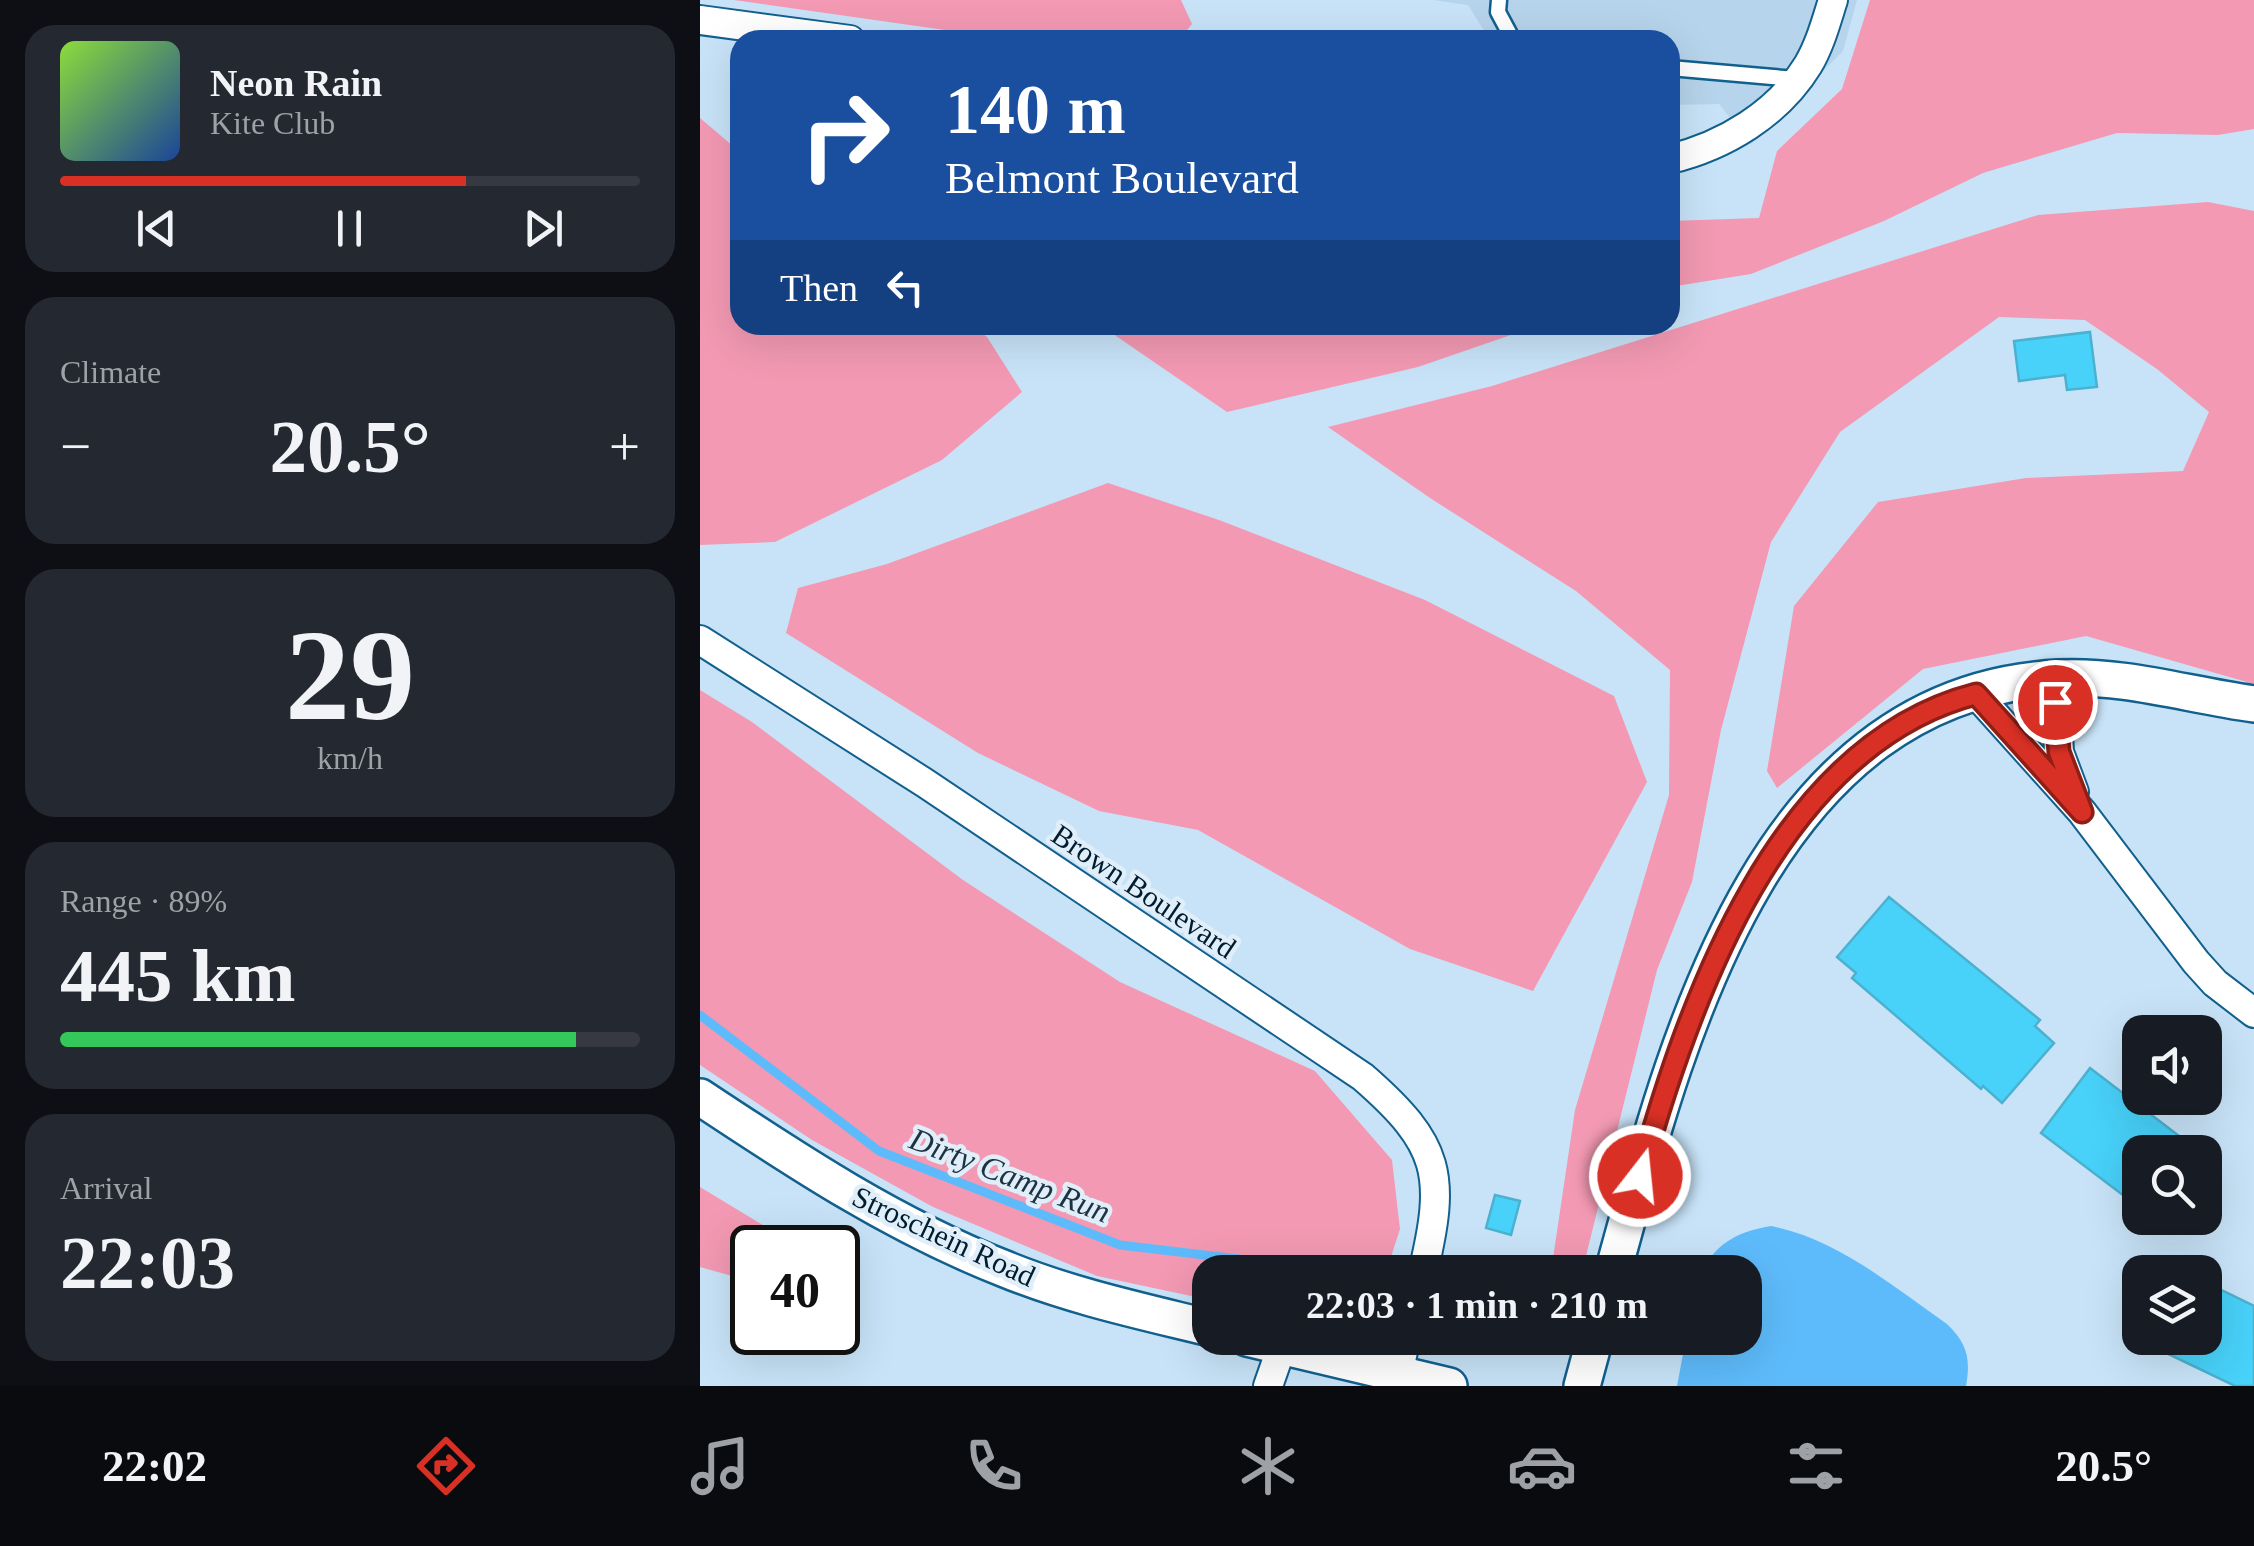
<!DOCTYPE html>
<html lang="en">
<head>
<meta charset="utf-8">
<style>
	:root { --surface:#171b24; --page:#242831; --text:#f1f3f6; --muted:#9ea1a6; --line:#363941; --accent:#d93025 }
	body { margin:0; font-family:Georgia,serif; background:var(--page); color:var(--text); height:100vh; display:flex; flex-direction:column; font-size:38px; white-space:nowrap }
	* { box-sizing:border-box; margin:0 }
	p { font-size:32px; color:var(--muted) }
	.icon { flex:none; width:55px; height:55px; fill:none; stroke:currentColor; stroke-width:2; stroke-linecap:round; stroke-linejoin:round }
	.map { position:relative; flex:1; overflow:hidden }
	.drawer { display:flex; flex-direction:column; gap:25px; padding:25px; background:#0d0f14; width:700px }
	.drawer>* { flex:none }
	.hud { position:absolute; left:30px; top:30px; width:950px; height:305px; border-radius:30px; box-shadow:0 10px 40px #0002; background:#1a4fa0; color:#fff; overflow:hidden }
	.tools { position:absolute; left:1422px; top:1015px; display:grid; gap:20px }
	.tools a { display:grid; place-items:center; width:100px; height:100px; border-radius:20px; background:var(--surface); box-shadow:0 10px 40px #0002; font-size:50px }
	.speed { position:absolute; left:30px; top:1225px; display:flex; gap:20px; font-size:50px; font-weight:700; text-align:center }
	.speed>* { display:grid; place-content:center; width:130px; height:130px; border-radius:50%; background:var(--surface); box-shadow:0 10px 40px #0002; line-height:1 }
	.speed .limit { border:5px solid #111; border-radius:15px; background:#fff; color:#111 }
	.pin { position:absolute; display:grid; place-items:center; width:85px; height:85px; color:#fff; margin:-42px; border:5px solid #fff; border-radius:50%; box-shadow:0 2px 10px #0007 }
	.me { position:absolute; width:110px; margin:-55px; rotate:16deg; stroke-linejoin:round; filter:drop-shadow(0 0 8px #0008) }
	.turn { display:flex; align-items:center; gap:35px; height:210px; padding:0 50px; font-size:45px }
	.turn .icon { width:130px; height:130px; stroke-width:2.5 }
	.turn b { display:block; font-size:70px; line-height:85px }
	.then { display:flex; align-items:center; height:95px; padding:0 50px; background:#0003; gap:20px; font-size:38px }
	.big { font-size:75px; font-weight:700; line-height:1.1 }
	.drawer .widget { flex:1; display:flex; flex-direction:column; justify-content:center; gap:15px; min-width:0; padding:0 35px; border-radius:30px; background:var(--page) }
	.drawer .dial { align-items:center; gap:0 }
	.dial b { font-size:130px; line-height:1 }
	.song { display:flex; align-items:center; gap:30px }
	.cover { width:120px; height:120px; border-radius:15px; background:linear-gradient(135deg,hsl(90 70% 55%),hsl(220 70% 35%)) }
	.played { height:10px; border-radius:5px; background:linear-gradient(90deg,var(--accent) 70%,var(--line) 70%) }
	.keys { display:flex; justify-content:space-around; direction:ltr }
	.heat { display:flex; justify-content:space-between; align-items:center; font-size:55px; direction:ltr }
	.charge { height:15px; border-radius:8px; background:linear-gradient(90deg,#34c759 89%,var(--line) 0) }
	.trip { position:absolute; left:492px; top:1255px; width:570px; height:100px; border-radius:30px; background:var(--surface); box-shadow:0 10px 40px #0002; font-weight:700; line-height:100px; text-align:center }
	.menu { display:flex; height:160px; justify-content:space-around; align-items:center; background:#090b0e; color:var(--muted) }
	.menu .icon { width:70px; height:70px }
	.menu .selected { color:var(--accent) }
	.menu b { font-size:45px; color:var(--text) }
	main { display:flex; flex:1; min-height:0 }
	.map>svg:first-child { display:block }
</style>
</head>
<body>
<main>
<section class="drawer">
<div class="widget">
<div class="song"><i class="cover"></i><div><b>Neon Rain</b><p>Kite Club</p></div></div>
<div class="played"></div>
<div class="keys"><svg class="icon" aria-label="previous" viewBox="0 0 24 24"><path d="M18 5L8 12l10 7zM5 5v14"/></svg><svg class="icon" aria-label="pause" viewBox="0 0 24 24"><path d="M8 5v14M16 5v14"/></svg><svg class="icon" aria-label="next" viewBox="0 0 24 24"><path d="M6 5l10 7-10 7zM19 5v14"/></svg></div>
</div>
<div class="widget"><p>Climate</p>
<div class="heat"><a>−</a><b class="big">20.5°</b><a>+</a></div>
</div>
<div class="widget dial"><b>29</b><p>km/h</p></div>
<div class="widget"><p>Range · 89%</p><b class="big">445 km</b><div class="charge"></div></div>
<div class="widget"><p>Arrival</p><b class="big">22:03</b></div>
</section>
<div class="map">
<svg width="1554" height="1386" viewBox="0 0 1554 1386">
	<rect width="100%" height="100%" fill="#c8e3f8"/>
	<!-- built -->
	<path fill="#b6d4eb" d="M733 0H1157L1143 51 1051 144 1019 104 970 105V40H790L768 5Z"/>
	<!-- green -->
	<g fill="#f399b3">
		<path d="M34 0H481L492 24 479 40H297L266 33Z"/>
		<path d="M1170 0H1554V129L1518 135 1417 133 1283 173 1184 221 1051 274 970 287V221L1059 218 1077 151 1142 89Z"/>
		<path d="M0 118 40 152V325H271L287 337 322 392 242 460 75 542 0 545Z"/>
		<path d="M1508 202 1554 211V684L1386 636 1223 669 1077 788 1067 771 1094 606 1178 502 1326 478 1483 471 1509 412 1457 369 1385 320 1299 317 1140 432 1071 542 1021 730 992 882 957 970 882 1272H851L875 1110 969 795 970 670 876 591 730 498 628 427 792 386 1338 215Z"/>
		<path d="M400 325H840L718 367 527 412Z"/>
		<path d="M408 483 519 520 725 600 914 696 947 782 833 991 710 949 498 830 399 811 278 753 86 633 98 588 187 564Z"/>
		<path d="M0 690 52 722 263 880 420 982 615 1071 692 1160 700 1229 686 1272H510V1300L397 1276 233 1207 112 1140 0 1065Z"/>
		<path d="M0 1187 99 1247 52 1248V1275L32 1276 0 1267Z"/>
	</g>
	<!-- water -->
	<path fill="#5ebbfb" d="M1071 1226C1138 1239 1192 1286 1247 1324 1267 1343 1271 1359 1266 1386H977L986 1338H1045V1272H1003C1015 1242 1041 1231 1071 1226Z"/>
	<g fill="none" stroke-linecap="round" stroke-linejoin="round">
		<!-- stream -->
		<path stroke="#5ebbfb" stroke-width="9" d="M0 1015 179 1151 420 1245 647 1272"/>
	</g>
	<!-- building -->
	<g fill="#48d1f9" stroke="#4cb1cf" stroke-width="2.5">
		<path d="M1390 332 1397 387 1367 390 1365 375 1319 381 1314 341Z"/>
		<path d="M1189 897 1340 1020 1335 1026 1354 1043 1302 1103 1283 1086 1281 1089 1152 978 1156 973 1137 957Z"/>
		<path d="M1390 1068 1500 1152H1440V1208L1341 1133Z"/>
		<path d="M795 1195 820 1201 811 1235 786 1228Z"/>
		<path d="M1505 1282 1554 1306V1386H1535L1435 1338H1505Z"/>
	</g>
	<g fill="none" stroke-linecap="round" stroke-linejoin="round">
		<defs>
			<g id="service">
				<path d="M799 0 798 12 813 40"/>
				<path d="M970 68 1096 79"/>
			</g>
			<g id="minor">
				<path d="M0 20 150 40"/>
				<path d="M970 159C1024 146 1078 114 1108 65 1120 45 1126 22 1133 0"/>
				<path d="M0 640 225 783 663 1077C741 1145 746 1175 723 1272"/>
				<path d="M1355 678 1359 752 1374 792"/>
				<path d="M1276 694 1382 812 1496 962 1515 983 1554 1013"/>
				<path d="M698 1374 706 1338"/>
				<path d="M568 1386 582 1346"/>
			</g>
			<g id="tertiary">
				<path d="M0 1097C98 1162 195 1226 305 1269 371 1296 441 1311 510 1328"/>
				<path d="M913 1272C976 1042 1063 692 1359 678 1426 675 1488 695 1554 704"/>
				<path d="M547 1338 749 1386"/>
				<path d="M882 1386 895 1338"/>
			</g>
		</defs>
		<!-- service casing -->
		<use href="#service" stroke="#11608e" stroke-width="19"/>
		<!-- minor casing -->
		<use href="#minor" stroke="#11608e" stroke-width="32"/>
		<!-- tertiary casing -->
		<use href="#tertiary" stroke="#11608e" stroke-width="40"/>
		<!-- service -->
		<use href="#service" stroke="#fff" stroke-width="14"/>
		<!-- minor -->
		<use href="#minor" stroke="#fff" stroke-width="28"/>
		<!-- tertiary -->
		<use href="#tertiary" stroke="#fff" stroke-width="35"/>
	</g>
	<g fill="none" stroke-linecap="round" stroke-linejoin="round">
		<defs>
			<path id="route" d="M940 1176C988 1002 1078 745 1276 694L1382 812 1359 752 1355 702"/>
		</defs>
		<!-- route casing -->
		<use href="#route" stroke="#8d1f18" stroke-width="25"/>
		<!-- route -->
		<use href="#route" stroke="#d93025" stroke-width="18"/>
	</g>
	<g text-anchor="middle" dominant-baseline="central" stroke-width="9" stroke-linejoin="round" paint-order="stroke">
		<!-- street labels -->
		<g font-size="30" fill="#001c2f" stroke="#e0eef9">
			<text transform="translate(444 891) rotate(34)">Brown Boulevard</text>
			<text transform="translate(244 1236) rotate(25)">Stroschein Road</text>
		</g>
		<!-- water labels -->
		<g font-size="32" font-style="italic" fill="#1e3342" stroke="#e0eef9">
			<text transform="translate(310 1175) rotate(21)">Dirty Camp Run</text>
		</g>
	</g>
</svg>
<div class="tools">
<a><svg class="icon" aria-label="sound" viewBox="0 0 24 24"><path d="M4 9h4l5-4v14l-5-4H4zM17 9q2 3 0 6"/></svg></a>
<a><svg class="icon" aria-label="search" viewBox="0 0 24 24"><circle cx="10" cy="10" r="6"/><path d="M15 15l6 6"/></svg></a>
<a><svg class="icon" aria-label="layers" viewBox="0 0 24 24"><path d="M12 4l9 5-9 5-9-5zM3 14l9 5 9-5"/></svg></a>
</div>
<div class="speed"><div class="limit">40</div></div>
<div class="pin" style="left:1355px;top:702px;background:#d93025"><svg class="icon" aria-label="arrive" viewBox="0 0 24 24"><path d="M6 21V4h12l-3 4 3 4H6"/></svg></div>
<svg class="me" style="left:940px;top:1176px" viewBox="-20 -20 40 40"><circle r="17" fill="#d93025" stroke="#fff" stroke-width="3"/><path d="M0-11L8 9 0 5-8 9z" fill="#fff"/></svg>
<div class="trip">22:03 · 1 min · 210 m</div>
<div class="hud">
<div class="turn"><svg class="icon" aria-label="right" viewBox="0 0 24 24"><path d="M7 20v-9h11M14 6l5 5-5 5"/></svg><div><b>140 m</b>Belmont Boulevard</div></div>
<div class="then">Then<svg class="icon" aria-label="left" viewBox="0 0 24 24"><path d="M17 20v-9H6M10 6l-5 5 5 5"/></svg></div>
</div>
</div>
</main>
<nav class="menu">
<b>22:02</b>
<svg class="icon selected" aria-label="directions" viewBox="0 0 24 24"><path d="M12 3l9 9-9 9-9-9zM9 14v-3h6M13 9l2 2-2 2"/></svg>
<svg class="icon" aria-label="music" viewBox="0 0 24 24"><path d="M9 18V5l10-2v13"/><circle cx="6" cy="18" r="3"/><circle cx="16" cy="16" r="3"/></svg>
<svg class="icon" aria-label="phone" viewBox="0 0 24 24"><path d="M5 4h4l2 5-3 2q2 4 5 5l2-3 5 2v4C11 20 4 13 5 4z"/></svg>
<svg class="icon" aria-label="climate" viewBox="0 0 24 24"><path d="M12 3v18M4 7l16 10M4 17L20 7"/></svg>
<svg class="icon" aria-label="car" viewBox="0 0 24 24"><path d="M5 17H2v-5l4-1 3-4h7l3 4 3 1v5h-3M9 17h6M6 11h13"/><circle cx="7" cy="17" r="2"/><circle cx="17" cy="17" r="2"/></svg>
<svg class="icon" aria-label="filters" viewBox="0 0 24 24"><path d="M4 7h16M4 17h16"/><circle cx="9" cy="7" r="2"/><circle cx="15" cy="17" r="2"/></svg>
<b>20.5°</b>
</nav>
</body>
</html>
